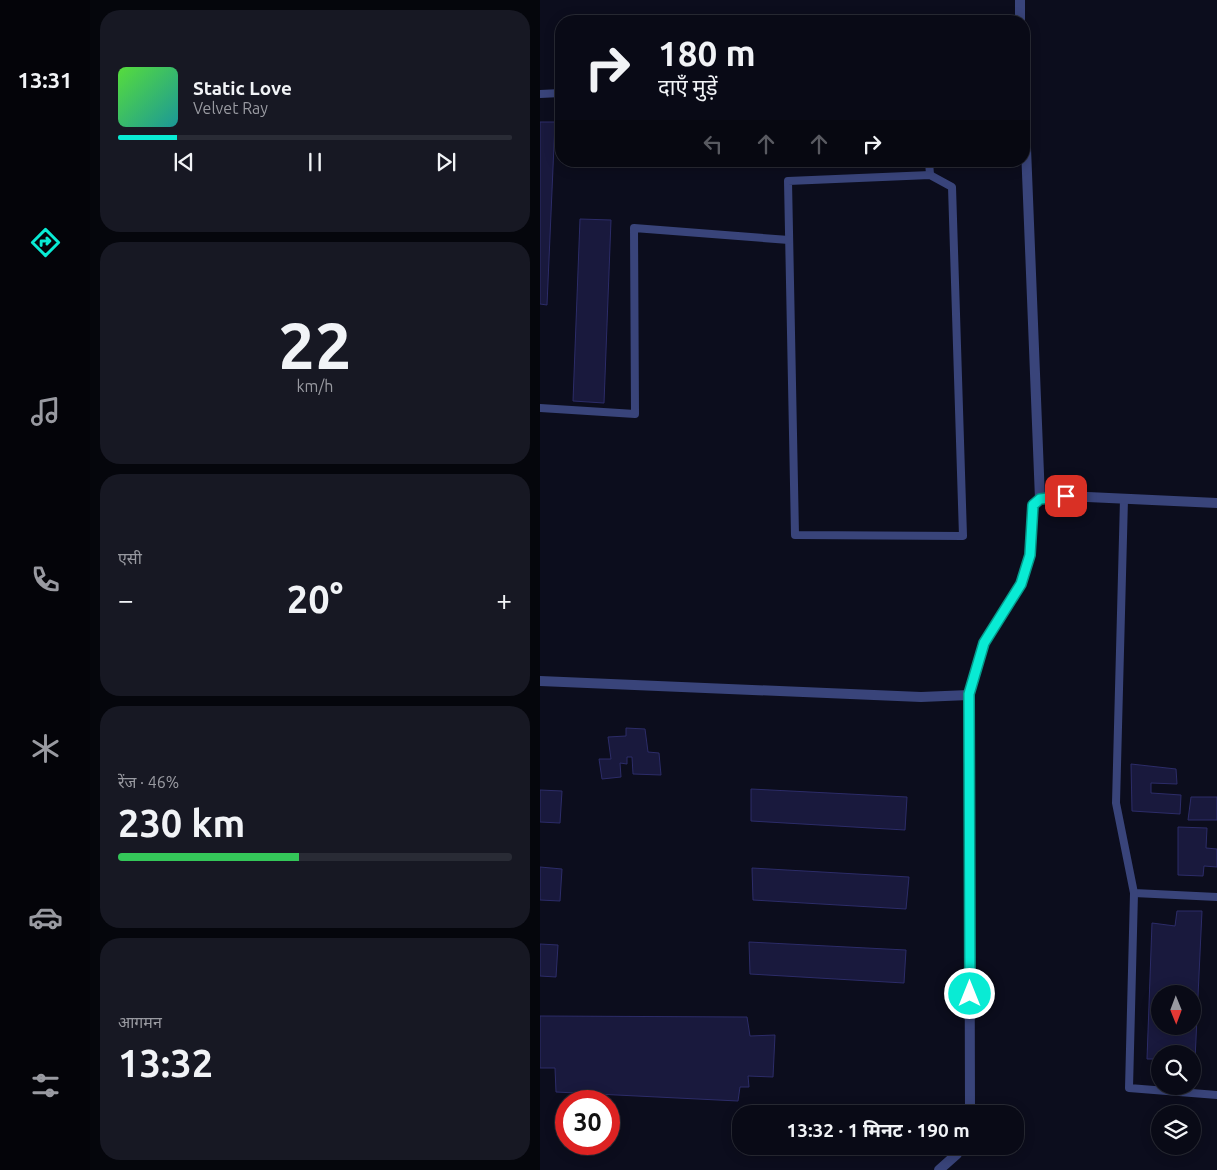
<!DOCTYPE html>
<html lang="hi">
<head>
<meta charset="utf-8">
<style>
	:root { --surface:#090a16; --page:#171823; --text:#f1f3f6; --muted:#999aa1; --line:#292b35; --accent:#09ebd4 }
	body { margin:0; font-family:Ubuntu,"Noto Sans Devanagari",sans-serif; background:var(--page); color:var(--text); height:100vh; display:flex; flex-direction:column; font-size:19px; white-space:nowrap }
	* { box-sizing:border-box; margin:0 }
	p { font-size:16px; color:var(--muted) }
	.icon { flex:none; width:28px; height:28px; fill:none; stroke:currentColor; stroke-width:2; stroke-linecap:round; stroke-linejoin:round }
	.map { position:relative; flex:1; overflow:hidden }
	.sheet { display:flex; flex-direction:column; gap:10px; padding:10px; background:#05060c; width:450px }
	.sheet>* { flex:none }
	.banner { position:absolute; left:15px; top:15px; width:475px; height:152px; border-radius:20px; box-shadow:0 2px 12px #0003,0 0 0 1px var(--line); background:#090a16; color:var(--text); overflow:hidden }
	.needle { width:32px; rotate:179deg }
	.tools { position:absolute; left:611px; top:985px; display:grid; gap:10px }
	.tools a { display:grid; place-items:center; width:50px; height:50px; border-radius:50%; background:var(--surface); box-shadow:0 2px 12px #0003,0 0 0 1px var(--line); font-size:25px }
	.speed { position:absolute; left:15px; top:1090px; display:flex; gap:10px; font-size:25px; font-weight:700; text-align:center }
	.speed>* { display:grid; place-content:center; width:65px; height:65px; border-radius:50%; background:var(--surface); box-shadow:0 2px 12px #0003,0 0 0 1px var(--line); line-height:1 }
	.speed .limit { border:8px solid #d22; background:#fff; color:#111 }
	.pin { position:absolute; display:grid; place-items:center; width:42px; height:42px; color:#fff; margin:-21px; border-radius:10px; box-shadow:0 2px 8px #0006 }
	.me { position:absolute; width:55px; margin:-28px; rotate:0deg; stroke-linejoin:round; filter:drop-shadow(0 0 4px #0008) }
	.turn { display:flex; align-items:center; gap:18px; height:105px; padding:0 20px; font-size:22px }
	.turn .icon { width:65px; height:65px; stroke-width:2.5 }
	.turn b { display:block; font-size:35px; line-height:42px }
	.lanes { display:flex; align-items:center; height:48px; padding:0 20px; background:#0003; justify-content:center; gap:25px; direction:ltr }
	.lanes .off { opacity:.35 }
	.big { font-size:38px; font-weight:700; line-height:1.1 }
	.sheet .tile { flex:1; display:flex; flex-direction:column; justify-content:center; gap:8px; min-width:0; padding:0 18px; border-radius:20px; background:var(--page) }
	.sheet .dial { align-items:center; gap:0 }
	.dial b { font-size:65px; line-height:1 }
	.song { display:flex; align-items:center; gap:15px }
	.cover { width:60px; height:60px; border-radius:8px; background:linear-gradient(135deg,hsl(110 70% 55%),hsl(180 70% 35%)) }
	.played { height:5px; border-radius:2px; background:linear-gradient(90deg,var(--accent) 15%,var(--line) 15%) }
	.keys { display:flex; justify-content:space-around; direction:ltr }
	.heat { display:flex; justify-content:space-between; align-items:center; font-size:28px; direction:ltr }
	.charge { height:8px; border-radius:4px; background:linear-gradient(90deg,#34c759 46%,var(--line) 0) }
	.trip { position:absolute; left:192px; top:1105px; width:292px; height:50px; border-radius:20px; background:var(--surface); box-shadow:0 2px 12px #0003,0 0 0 1px var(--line); font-weight:700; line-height:50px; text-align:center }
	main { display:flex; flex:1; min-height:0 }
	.menu { display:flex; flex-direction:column; width:90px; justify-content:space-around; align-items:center; background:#040409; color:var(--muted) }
	.menu .icon { width:35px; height:35px }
	.menu .active { color:var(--accent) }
	.menu b { font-size:22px; color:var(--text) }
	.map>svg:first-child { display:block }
</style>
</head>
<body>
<main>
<nav class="menu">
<b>13:31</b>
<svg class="icon active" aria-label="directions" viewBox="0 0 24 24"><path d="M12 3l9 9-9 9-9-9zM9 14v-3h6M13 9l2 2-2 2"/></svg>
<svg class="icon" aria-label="music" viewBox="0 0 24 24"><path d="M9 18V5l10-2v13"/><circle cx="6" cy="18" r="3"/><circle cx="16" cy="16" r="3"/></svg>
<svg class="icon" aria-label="phone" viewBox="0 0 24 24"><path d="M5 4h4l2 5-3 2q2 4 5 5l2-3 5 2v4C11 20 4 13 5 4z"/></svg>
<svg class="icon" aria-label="climate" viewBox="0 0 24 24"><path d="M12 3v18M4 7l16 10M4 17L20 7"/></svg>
<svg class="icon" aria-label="car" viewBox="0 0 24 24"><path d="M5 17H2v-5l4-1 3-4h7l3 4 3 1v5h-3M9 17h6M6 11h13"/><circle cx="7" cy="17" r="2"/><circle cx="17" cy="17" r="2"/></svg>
<svg class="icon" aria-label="filters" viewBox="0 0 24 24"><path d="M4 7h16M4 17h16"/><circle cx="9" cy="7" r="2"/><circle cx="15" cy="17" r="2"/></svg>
</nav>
<section class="sheet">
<div class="tile">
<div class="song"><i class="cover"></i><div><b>Static Love</b><p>Velvet Ray</p></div></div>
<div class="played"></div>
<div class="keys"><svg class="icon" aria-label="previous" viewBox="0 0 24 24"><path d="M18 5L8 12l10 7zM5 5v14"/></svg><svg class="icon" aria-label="pause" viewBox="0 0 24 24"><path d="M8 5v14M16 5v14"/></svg><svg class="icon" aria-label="next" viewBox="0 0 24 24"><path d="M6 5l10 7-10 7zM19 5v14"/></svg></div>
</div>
<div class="tile dial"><b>22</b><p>km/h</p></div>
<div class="tile"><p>एसी</p>
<div class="heat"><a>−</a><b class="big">20°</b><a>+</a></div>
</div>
<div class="tile"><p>रेंज · 46%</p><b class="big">230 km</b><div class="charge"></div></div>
<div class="tile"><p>आगमन</p><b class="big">13:32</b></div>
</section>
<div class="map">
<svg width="677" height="1170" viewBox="0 0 677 1170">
	<rect width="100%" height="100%" fill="#0c0d1d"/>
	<!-- building -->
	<g fill="#19193d" stroke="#2c2c68" fill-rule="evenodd">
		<path d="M0 122H15L7 305 0 304Z"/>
		<path d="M40 219 71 220 64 403 33 401Z"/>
		<path d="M86 728 105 729 108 752 119 753 121 775 93 774 92 757H87V764L80 763 81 777 62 779 59 759H71L68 737 86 736Z"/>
		<path d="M591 764 636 769 637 784 611 783V793L641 795 640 814 592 811Z"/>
		<path d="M211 789 367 797 365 830 211 821Z"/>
		<path d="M0 790 22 791 20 823 0 822Z"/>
		<path d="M651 797H677V820H648Z"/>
		<path d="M638 827 667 828 666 848 677 849V867L664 866 663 876 638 875Z"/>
		<path d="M0 867 22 869 20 901 0 900Z"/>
		<path d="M212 868 369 877 366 909 213 900Z"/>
		<path d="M637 911H662L655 1060H652V1054H620V1059H607L612 923 635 926ZM620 994H652V1026H620Z"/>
		<path d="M209 942 366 950 364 983 210 974Z"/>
		<path d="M0 944 18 945 16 977 0 976Z"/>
		<path d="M0 1016 207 1017 210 1036 235 1035 233 1077 208 1076 209 1087H200L198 1101 16 1092 15 1068H0Z"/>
	</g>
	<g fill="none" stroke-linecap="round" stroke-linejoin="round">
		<!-- lane -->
		<g stroke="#39447a" stroke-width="8">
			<path d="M0 94 21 93"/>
			<path d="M389 161 390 175"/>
			<path d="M390 175 412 187 423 536 255 535 248 181Z"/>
			<path d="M0 408 95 414 94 228 249 240"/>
			<path d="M584 499 576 803 594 893 677 897"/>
			<path d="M594 893 589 1088 677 1095"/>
		</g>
		<!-- street -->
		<g stroke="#39447a" stroke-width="10">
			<path d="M480 21V0"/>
			<path d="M484 98 500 499"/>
			<path d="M0 681 381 697 429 695"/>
			<path d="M430 1114 429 695 444 643 481 584 490 555 493 505 500 499 526 496 677 503"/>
			<path d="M399 1170 417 1154 420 1146"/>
		</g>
	</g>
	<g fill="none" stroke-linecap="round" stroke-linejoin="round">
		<defs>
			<path id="route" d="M430 994 429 694 444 643 481 584 490 555 493 505 500 499 526 496"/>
		</defs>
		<!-- route casing -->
		<use href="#route" stroke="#06998a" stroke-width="12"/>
		<!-- route -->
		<use href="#route" stroke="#09ebd4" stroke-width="9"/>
	</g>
</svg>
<div class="tools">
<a><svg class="needle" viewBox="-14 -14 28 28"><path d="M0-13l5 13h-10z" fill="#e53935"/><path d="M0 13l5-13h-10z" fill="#999aa1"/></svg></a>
<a><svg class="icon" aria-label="search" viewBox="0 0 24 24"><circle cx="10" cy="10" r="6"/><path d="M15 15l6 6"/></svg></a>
<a><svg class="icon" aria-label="layers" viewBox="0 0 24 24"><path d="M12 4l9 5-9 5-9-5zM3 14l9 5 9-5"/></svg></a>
</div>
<div class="speed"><div class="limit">30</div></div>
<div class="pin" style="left:526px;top:496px;background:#d93025"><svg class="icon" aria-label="arrive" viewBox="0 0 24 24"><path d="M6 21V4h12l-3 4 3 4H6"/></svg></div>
<svg class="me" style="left:430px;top:994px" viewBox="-20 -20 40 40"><circle r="17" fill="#09ebd4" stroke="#fff" stroke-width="3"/><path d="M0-11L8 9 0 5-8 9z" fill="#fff"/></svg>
<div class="trip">13:32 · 1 मिनट · 190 m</div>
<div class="banner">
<div class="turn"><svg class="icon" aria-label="right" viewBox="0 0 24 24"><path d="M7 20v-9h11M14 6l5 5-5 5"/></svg><div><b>180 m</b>दाएँ मुड़ें</div></div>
<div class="lanes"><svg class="icon off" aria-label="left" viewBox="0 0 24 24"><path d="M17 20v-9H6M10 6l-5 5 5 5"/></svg><svg class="icon off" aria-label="ahead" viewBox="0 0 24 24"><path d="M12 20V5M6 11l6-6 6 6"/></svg><svg class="icon off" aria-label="ahead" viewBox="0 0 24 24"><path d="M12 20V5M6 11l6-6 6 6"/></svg><svg class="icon" aria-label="right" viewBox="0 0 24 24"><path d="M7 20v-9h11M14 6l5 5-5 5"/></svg></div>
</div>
</div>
</main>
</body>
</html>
